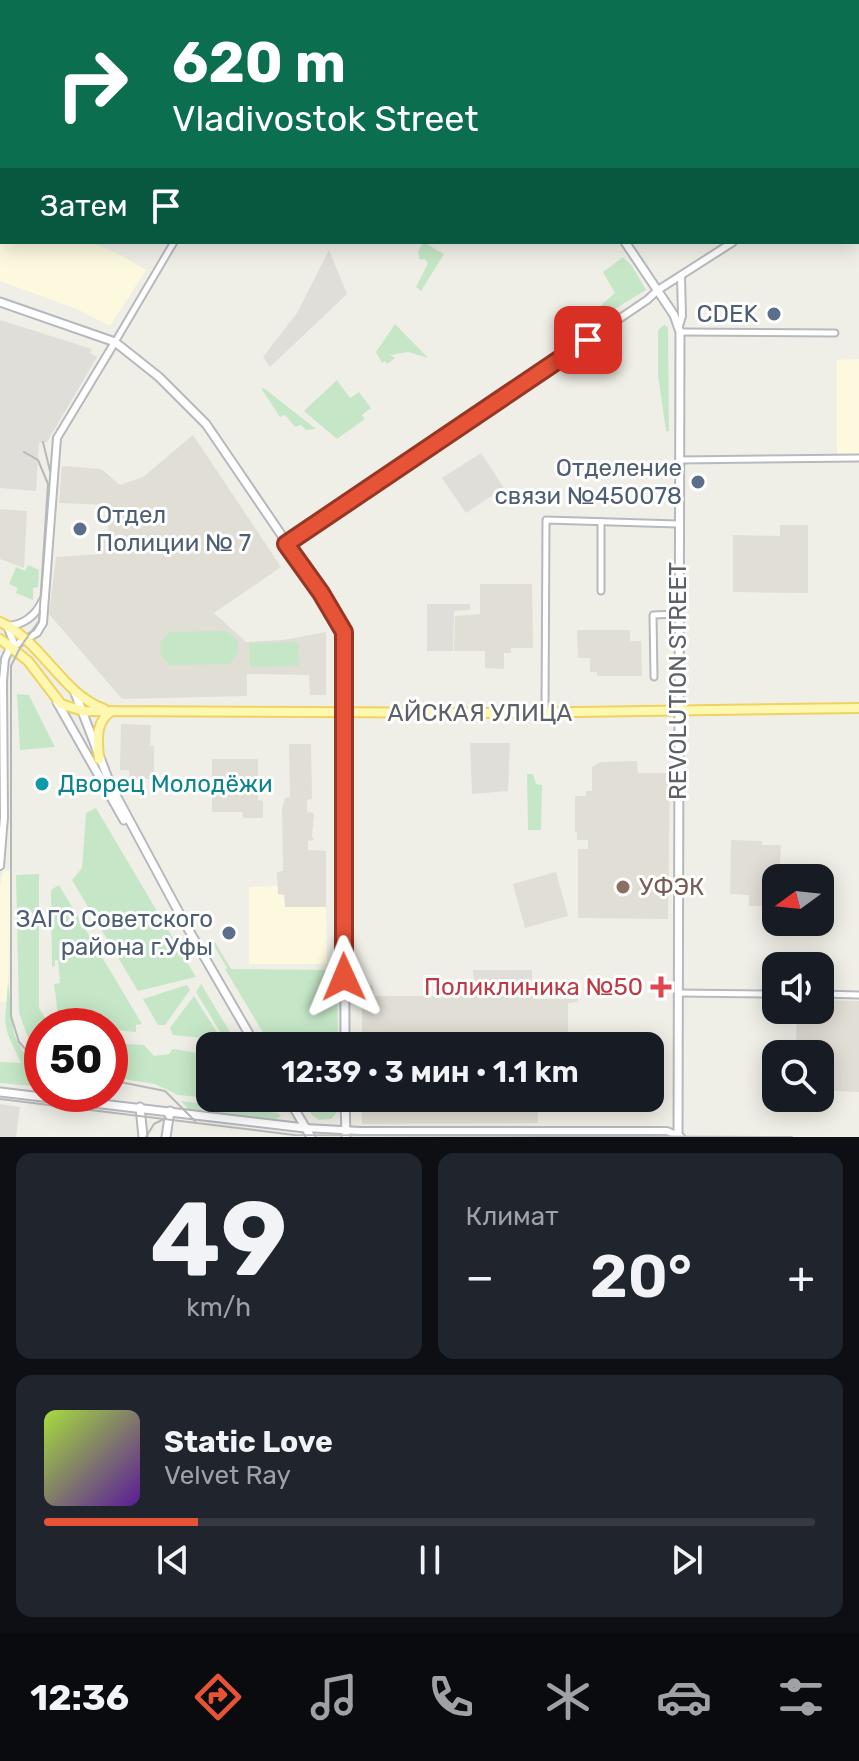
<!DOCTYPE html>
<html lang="ru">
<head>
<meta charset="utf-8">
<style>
	:root { --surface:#171b24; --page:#20242c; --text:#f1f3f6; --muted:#9ea1a6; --line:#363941; --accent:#e65337 }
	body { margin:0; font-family:Rubik,sans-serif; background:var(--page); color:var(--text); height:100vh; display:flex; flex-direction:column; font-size:30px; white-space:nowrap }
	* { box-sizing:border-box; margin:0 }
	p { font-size:26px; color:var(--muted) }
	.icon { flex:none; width:44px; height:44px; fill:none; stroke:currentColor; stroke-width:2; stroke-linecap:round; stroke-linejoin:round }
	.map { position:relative; height:1137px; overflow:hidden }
	.panel { display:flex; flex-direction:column; gap:16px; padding:16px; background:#0d0f14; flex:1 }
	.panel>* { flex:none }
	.hud { position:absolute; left:0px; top:0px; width:860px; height:244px; box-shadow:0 4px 20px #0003; background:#0b6e4f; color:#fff; overflow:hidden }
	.needle { width:52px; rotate:255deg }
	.tools { position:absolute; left:762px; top:864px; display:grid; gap:16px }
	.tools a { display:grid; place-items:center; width:72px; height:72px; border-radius:16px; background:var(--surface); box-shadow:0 4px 20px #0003; font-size:40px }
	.speed { position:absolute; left:24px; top:1008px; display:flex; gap:16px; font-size:40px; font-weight:700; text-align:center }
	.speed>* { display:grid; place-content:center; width:104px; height:104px; border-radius:50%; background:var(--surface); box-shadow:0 4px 20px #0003; line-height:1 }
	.speed .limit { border:12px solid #d22; background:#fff; color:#111 }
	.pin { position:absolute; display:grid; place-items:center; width:68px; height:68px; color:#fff; margin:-34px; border-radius:16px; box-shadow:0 4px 12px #0006 }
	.me { position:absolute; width:88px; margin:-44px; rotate:359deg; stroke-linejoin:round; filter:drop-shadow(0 0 6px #0008) }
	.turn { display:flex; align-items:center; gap:28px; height:168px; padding:0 40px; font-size:36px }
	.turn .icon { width:104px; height:104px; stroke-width:2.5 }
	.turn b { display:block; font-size:56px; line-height:68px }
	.then { display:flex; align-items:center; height:76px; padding:0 40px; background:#0003; gap:16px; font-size:30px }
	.big { font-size:60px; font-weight:600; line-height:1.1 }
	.panel .card { flex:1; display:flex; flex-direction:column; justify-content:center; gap:12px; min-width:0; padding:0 28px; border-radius:16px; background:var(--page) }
	.panel .dial { align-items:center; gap:0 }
	.dial b { font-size:104px; line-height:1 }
	.song { display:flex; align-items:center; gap:24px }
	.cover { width:96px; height:96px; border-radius:12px; background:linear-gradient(135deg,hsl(80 70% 55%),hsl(270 70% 35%)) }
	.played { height:8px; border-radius:4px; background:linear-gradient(90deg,var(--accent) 20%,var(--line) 20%) }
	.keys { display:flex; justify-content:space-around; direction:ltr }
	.heat { display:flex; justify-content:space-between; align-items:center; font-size:44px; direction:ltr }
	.panel .tiles { flex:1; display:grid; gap:16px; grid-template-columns:1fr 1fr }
	.card:last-child { grid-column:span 2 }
	.trip { position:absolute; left:196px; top:1032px; width:468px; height:80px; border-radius:16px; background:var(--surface); box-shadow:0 4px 20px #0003; font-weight:600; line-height:80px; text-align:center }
	.tabs { display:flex; height:128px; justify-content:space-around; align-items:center; background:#090b0e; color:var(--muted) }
	.tabs .icon { width:56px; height:56px }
	.tabs .selected { color:var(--accent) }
	.tabs b { font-size:36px; color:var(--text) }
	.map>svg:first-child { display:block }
</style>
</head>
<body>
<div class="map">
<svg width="859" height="1137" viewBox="0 0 859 1137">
	<rect width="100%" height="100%" fill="#f0efe7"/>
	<!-- commercial -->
	<g fill="#fdf9df">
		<path d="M0 200 2 242H90L119 254 146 270 110 326 77 309 0 281Z"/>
		<path d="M859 359V454H837V360Z"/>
		<path d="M3 870 10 871 11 874 8 1002 0 1001V888Z"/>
		<path d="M278 886V894L285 895V907H326L327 964H249V887Z"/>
	</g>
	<!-- industrial -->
	<g fill="#dfded9">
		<path d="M329 250 347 294 270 367 263 357 297 313Z"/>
		<path d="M0 320 92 349 90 353 97 357 47 442 39 443 36 491 0 488Z"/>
		<path d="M481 453 504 488 466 513 442 478Z"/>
		<path d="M427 604H470V610L454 611 453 651H427Z"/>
		<path d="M470 743H510L508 791 472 794Z"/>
		<path d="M532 970V987L474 985 473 970Z"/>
		<path d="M0 1104 20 1107 16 1137H0Z"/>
	</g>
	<!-- education -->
	<g fill="#e0ded5">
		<path d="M193 435 281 567 214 613 246 642 283 640 326 632V695H310L309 675 247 674V696L122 699 49 614 56 557 101 554 102 537 108 535 109 505 59 503 62 466 101 469 120 485 143 477Z"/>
		<path d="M0 509 27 511 24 568 0 559Z"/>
		<path d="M780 525H808V593L733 592V535L780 536Z"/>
		<path d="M480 584H532L533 648H511V653H504V669L485 668V651H454L455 616 480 614Z"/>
		<path d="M577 630H630V641H641L642 676H597V672H590V658H578Z"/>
		<path d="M121 724 151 725 150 746H154V779H129V770H120Z"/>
		<path d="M289 744H311L312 799 307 800V812L314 813 312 836 314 840 308 841V850L326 851V907H285L284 895 278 894 277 872 283 871 282 809 285 798 290 797Z"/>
		<path d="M212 759H258V800L263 801V818H243L242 812H212Z"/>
		<path d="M637 761 638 773H670L668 919 578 918V849H588V840H577V833L575 832V796H586V791H592V767L600 762Z"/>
		<path d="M731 840 762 841V845H781L779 878H776V906H749V895L730 894Z"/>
		<path d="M556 872 568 916 525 928 513 884Z"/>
		<path d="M362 985H373L374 996H453V988H531L533 999H578V1002L568 1003V1046H362Z"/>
		<path d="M820 1000 859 1001V1092L832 1091 830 1077H820V1054H802V1041L796 1040 797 1020 813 1019V1010H820Z"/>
		<path d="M362 1098H538V1123L362 1124Z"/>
	</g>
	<!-- green -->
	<g fill="#c5e7c7">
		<path d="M423 242 444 254 421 291 416 287 428 263 425 259 420 260 418 252Z"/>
		<path d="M623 257 632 266 646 290 605 315 599 307 615 293 603 272Z"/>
		<path d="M395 324 428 358 408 352 390 355 395 358 387 364 385 361 382 363 376 352Z"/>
		<path d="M664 325 668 327 669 431H666L658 375V330Z"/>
		<path d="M337 380 350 398 359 392 371 408 362 415 365 419 337 439 304 411Z"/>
		<path d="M261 388 265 389 316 429 306 430 301 425 295 427 285 415 280 417Z"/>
		<path d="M28 565 39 570 38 587 33 588V600L16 593 18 588 9 584 16 567 25 571Z"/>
		<path d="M226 631C242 638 242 654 229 664L170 665 161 656 160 642 170 632Z"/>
		<path d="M298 642 299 666 250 667 249 643Z"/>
		<path d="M17 694 29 695 55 747 20 750Z"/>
		<path d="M527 774H533L536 784 542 785 541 830H528Z"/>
		<path d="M96 808 196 977 138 991 72 880 82 868 86 813Z"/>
		<path d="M39 874V1008L50 1026H42V1055L30 1043 19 1013 16 875Z"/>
		<path d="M59 885 142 1024 136 1025V1032C122 1031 71 1024 58 1015L54 984 60 983 58 960H55V966L52 967 51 890Z"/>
		<path d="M215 942 231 969 337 970 338 1046H271L225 969 227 968 213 944Z"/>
		<path d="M8 982 14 1034 22 1050 42 1073V1087L0 1083V1062L21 1063 8 1035 5 1021Z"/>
		<path d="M201 984 233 1037 225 1040 196 992Z"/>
		<path d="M187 985 190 990 165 1025H158L143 999Z"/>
		<path d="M194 996 222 1040 173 1035 170 1028Z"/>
		<path d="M110 1043 144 1045 154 1056 169 1054 173 1049 210 1055V1098L178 1095 155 1084 110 1077Z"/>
		<path d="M302 1098H338L337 1112 331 1119 319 1120 312 1115Z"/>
		<path d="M181 1101 278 1113 281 1116 274 1120 189 1110Z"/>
	</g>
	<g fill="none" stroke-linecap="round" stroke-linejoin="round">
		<defs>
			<g id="minor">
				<path d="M300 2 301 0"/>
				<path d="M320 2 321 0"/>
				<path d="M497 2 498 0"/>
				<path d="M0 71 2 72"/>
				<path d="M858 238 859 239"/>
				<path d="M680 332 835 333"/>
				<path d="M115 342 174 242"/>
				<path d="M679 460 859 458"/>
				<path d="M601 522V591"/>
				<path d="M654 677 653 615 678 614"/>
				<path d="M545 712 546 520 678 524"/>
				<path d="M678 993 776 994"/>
				<path d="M820 994 859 995"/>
			</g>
			<g id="tertiary">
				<path d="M706 0 707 2"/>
				<path d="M679 326 682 316 681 276"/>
				<path d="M286 544 647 300 658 290 733 242"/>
				<path d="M12 647 37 633 43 623 57 438 115 342"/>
				<path d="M0 866 4 817 3 680 5 659 13 641 7 626C24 625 36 615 43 600"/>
				<path d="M305 1128 360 1131H667L681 1137"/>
			</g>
			<g id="secondary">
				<path d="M512 0 513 2"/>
				<path d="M625 242 674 315 680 332 678 1137"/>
				<path d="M0 302 115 342 159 377 206 424 310 577 344 632 345 1046"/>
				<path d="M75 693 111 786 183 920 256 1046"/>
				<path d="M57 702 124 820"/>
				<path d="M0 1092 305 1128"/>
				<path d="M288 1098 311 1137"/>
				<path d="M345 1098 346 1137"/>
				<path d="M140 1107 143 1137"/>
				<path d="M166 1137 170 1111"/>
			</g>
			<g id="primary">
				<path d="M749 0 752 2"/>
				<path d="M807 0 810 2"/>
				<path d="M834 0 837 2"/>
				<path d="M858 14H859"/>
				<path d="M858 31H859"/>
				<path d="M858 38H859"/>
				<path d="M0 622C42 641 62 694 104 709"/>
				<path d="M0 639 28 661 61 704 83 711 506 713 859 708"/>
				<path d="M99 759C98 741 94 722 112 711"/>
			</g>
		</defs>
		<!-- minor casing -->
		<use href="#minor" stroke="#b7b9bd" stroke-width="9"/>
		<!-- tertiary casing -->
		<use href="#tertiary" stroke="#b7b9bd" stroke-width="10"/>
		<!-- secondary casing -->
		<use href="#secondary" stroke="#b5b9be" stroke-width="11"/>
		<!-- primary casing -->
		<use href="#primary" stroke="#efd361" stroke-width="12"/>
		<!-- minor -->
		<use href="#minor" stroke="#fff" stroke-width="5"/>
		<!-- tertiary -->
		<use href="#tertiary" stroke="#fff" stroke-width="6"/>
		<!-- secondary -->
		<use href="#secondary" stroke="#fff" stroke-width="7"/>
		<!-- primary -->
		<use href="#primary" stroke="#fdf7af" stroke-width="8"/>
		<!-- tram -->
		<g stroke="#b7b8b8" stroke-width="2">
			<path d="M43 442 50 471"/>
			<path d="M24 452 38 460 48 484 39 621 21 646 11 666V1016L19 1042 42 1068"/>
			<path d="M110 1080 165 1091 195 1121"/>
			<path d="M0 1099 294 1135 792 1137"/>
			<path d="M146 1137 154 1124 166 1118"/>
		</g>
	</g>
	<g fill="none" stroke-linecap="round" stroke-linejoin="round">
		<defs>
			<path id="route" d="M344 977V632L321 593 286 544 588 340"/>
		</defs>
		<!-- route casing -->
		<use href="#route" stroke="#963624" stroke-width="20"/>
		<!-- route -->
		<use href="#route" stroke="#e65337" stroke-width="14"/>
	</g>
	<!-- markers -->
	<g fill="#5c6f8a" stroke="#fff" stroke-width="3">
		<circle cx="774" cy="314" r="8"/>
		<circle cx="698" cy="482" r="8"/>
		<circle cx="80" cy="529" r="8"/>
		<circle cx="229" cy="933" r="8"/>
	</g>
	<circle fill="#0f9aa8" stroke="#fff" stroke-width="3" cx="42" cy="784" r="8"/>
	<circle fill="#8d6e63" stroke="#fff" stroke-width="3" cx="623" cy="887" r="8"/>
	<path fill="#e0444e" stroke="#fff" stroke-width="3" d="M657 975h8v8h8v8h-8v8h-8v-8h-8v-8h8z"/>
	<g text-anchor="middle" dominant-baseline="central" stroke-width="6" stroke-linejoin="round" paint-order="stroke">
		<!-- service labels -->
		<g font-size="24" fill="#4e5e75" stroke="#fff" text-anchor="end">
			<text x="758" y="314">CDEK</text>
			<text x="682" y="468">Отделение<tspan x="682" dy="28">связи №450078</tspan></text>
			<text x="96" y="515" text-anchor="start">Отдел<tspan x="96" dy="28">Полиции № 7</tspan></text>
			<text x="213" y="919">ЗАГС Советского<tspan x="213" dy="28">района г.Уфы</tspan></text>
		</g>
		<!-- street labels -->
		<g font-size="24" fill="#5e6267" stroke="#fff">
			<text transform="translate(678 681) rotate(-90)">REVOLUTION STREET</text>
			<text x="480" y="713">АЙСКАЯ УЛИЦА</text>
		</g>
		<!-- culture labels -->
		<g font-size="24" fill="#0d838f" stroke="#fff" text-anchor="start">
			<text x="58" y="784">Дворец Молодёжи</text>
		</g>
		<!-- education labels -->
		<g font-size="24" fill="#785e54" stroke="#fff" text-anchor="start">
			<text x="639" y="887">УФЭК</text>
		</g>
		<!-- health labels -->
		<g font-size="24" fill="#be3a42" stroke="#fff" text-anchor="end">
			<text x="643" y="987">Поликлиника №50</text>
		</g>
	</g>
</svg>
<div class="tools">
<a><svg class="needle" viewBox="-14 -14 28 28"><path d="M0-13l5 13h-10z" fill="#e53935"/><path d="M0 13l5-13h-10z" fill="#9ea1a6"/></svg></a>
<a><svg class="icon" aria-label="sound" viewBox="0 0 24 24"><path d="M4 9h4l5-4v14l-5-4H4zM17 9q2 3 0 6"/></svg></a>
<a><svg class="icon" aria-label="search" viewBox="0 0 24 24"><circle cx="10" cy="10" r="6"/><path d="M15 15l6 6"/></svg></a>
</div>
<div class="speed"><div class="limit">50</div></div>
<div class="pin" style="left:588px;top:340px;background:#d93025"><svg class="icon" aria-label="arrive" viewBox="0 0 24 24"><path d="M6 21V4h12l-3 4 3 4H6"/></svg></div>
<svg class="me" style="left:344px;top:977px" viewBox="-20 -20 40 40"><path d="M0-17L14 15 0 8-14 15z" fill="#e65337" stroke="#fff" stroke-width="4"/></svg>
<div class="trip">12:39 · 3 мин · 1.1 km</div>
<div class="hud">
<div class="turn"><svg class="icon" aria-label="right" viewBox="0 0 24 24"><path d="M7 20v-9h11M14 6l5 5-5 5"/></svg><div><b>620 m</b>Vladivostok Street</div></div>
<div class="then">Затем<svg class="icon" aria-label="arrive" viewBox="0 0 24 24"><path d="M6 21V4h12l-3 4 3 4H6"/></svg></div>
</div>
</div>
<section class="panel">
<div class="tiles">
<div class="card dial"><b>49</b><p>km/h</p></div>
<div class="card"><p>Климат</p>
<div class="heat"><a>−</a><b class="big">20°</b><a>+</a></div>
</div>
<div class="card">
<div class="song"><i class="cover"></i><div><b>Static Love</b><p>Velvet Ray</p></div></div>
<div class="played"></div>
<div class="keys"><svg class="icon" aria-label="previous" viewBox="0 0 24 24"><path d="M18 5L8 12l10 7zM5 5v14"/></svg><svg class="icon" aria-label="pause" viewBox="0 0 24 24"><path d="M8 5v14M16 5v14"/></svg><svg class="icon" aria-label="next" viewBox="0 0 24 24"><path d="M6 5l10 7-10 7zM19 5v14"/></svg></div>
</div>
</div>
</section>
<nav class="tabs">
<b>12:36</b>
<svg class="icon selected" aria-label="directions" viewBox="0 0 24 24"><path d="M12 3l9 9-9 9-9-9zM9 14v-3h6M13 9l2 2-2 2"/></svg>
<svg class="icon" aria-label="music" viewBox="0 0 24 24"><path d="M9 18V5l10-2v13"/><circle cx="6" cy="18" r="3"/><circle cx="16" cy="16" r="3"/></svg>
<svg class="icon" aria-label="phone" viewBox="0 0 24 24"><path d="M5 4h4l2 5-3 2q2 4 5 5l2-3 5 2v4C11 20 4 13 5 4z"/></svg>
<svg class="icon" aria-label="climate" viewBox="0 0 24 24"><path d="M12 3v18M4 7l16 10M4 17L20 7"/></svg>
<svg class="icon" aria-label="car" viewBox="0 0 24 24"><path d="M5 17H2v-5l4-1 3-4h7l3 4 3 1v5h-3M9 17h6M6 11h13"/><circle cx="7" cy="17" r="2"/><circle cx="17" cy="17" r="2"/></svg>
<svg class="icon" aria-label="filters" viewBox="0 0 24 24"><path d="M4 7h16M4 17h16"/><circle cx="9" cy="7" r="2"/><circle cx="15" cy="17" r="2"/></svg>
</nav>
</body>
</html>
